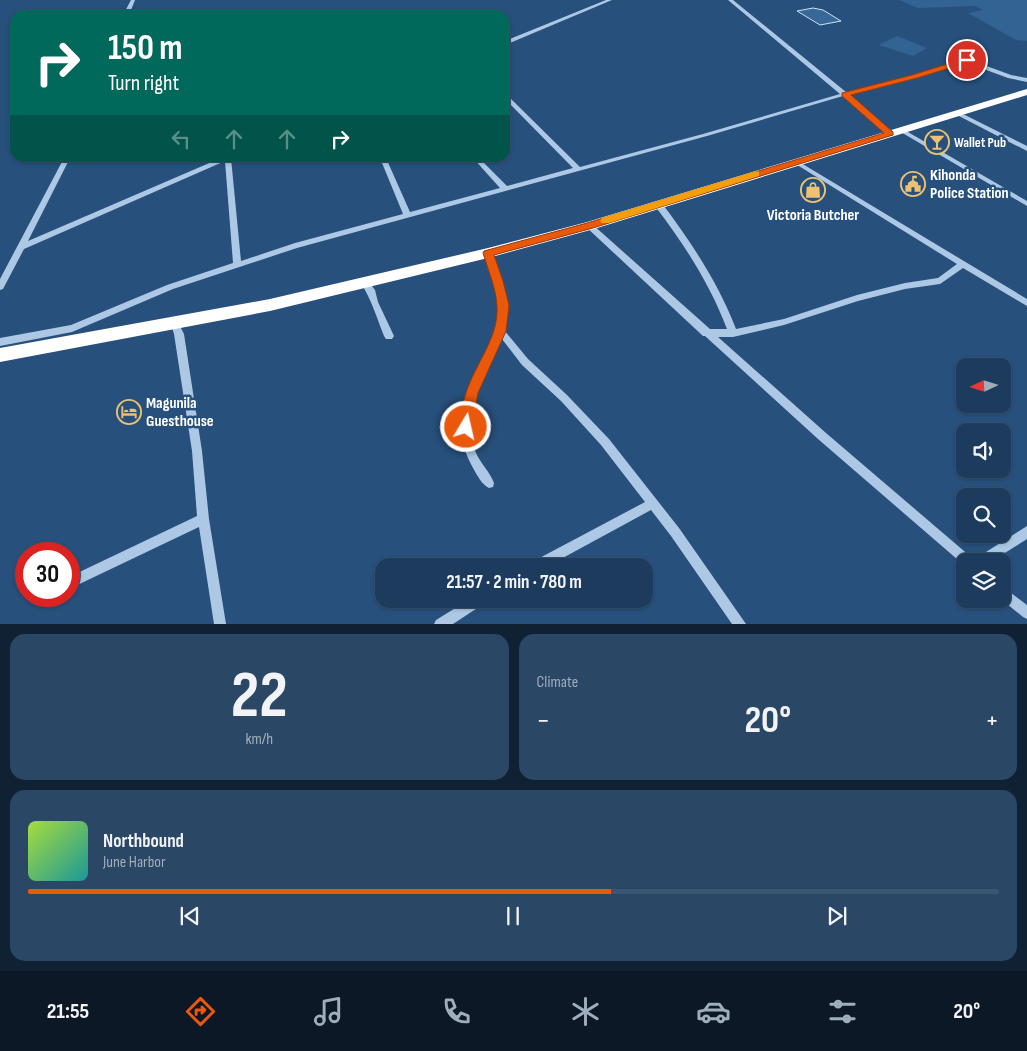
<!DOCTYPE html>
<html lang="en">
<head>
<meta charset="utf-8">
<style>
	:root { --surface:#1d3c5d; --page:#2a4766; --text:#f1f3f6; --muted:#a0adbc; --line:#3b5672; --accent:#ea580c }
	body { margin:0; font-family:"Sofia Sans Condensed",sans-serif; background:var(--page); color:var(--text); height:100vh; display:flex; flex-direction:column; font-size:19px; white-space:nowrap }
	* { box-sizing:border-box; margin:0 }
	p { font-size:16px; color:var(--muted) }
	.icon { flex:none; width:28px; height:28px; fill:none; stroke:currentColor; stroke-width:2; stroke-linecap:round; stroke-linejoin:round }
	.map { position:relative; height:624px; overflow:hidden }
	.drawer { display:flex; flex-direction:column; gap:10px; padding:10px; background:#102133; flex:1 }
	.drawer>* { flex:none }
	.top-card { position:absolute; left:10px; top:10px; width:500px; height:152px; border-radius:15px; box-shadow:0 1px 4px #0004,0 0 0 1px var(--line); background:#00695c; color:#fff; overflow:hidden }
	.needle { width:32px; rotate:266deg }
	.buttons { position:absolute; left:956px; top:358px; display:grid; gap:10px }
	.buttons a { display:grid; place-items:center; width:55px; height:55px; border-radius:10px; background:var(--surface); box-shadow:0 1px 4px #0004,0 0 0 1px var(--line); font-size:25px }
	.speed { position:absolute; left:15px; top:542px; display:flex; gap:10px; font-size:25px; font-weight:700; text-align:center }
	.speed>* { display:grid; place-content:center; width:65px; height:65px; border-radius:50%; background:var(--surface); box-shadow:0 1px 4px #0004,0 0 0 1px var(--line); line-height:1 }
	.speed .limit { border:8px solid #d22; background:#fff; color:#111 }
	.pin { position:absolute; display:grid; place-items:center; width:42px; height:42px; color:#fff; margin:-21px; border:2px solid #fff; border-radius:50%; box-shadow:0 1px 5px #0007 }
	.me { position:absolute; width:55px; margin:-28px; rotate:9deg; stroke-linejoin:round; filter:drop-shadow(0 0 4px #0008) }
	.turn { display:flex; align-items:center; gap:18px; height:105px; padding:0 15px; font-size:22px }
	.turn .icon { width:65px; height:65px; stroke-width:2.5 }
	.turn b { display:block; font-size:35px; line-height:42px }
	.lanes { display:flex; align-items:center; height:48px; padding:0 15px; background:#0003; justify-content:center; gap:25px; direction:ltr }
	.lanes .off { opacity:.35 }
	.big { font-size:38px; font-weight:700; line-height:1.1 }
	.drawer .widget { flex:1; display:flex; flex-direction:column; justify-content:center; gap:8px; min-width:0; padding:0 18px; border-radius:15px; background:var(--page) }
	.drawer .dial { align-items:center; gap:0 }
	.dial b { font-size:65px; line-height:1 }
	.song { display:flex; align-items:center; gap:15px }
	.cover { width:60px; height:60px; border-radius:8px; background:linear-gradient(135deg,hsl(80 70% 55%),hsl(180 70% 35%)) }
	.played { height:5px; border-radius:2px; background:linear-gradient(90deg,var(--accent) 60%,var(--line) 60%) }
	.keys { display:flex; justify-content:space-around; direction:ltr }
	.heat { display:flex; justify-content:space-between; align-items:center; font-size:28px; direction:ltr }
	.drawer .tiles { flex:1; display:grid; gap:10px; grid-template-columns:1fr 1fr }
	.widget:last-child { grid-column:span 2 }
	.trip { position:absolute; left:375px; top:558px; width:278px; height:50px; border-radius:15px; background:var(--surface); box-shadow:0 1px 4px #0004,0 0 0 1px var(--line); font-weight:700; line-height:50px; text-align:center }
	.tab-bar { display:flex; height:80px; justify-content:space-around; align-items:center; background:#0c1825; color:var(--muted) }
	.tab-bar .icon { width:35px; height:35px }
	.tab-bar .selected { color:var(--accent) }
	.tab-bar b { font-size:22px; color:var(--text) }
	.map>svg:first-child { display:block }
</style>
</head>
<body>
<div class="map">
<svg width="1027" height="624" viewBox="0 0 1027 624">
	<rect width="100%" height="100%" fill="#27507c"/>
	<!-- green -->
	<g fill="#326393">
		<path d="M899 0H1027V41L1016 40 968 13 983 10 975 6 918 8Z"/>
		<path d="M897 36 927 48 913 56 879 45Z"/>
	</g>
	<!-- building -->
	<path fill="#386898" stroke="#cee1f3" d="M813 8 823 10 841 21 820 25 797 11Z"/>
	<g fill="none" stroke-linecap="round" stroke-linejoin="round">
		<!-- minor -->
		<g fill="#acc8e4" fill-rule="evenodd">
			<path d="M131 0H135L129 15H123Z"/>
			<path d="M606 0H612L505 45V41Z"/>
			<path d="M728 0H733L846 92 913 76 959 60 973 61 1011 75 1027 78V82L1008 78 970 64H960L917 78 849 95 892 132V134H888L843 96 707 136 297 248 173 289 72 332 0 346V338L71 325 167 285 233 263 225 161 24 249 3 289 0 290V279L64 158H70L28 241 221 158H231L241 261 295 243 403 214 380 158H386L410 212 500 188 473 158H479L507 186 573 168 505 99V94L507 95 580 167 703 134 840 94Z"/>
			<path d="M957 111 1027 146V151L955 114 954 113Z"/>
			<path d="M901 128 1027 201V206L899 131V129Z"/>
			<path d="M796 160 1027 299V306L963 268 940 284 905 289 858 301 784 325 733 337H718L826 433 971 557 973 561H965V566L818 439 705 336H703L585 226 589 223 592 224 710 329H727C710 284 684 244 655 206V202H661C691 242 718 282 736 329L784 319 857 295 905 283 938 278 957 264 794 163 793 162Z"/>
			<path d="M488 250 492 253C501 278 510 303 504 330L528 359 567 395 609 439 679 528 746 624H732L671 536 651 510 548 566H530L532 562 645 502 601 445 561 401 522 365 502 339C488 376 459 413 476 453 481 464 490 472 494 483L493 487 489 488C482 485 477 475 473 468 439 407 488 378 497 324 501 299 492 276 484 253Z"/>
			<path d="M365 280 368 281 375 290 378 302 394 336 392 339H386L384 336C377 318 371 299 361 283Z"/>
			<path d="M175 320 178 322 184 334 202 451 209 519 226 624H214L199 527 69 589V577L197 516 192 451 174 334 171 324 172 322Z"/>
			<path d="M1027 526V539L992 561H976L978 557Z"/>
			<path d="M1002 586 1027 605V619L1023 617 1001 599H1002Z"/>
			<path d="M470 599H487L485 603 453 624H434L436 620Z"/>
		</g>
		<!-- highway -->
		<path fill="#fff" fill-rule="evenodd" d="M1027 89V95L594 229 488 258 270 311 0 362V348L270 299 488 248 587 222Z"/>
	</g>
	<!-- route -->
	<path fill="#ea580c" stroke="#983908" d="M967 58 970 60 969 62 917 78 851 95 893 132V135L593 228 494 255 503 281 509 305 508 315 506 331 478 393 472 427 471 432 466 433 461 432 459 427C461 416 462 404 466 393 475 364 499 338 497 306 496 288 488 270 483 253L484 251 587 223 884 133 842 96V93L912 75Z"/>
	<!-- slow -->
	<path fill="#f59e0b" d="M756 171 759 172V176L609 223H602L600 221 602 218Z"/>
	<!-- icons -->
	<defs>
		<symbol id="bar-ring" viewBox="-11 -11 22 22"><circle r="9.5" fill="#27507c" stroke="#ecc272" stroke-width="1.5"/><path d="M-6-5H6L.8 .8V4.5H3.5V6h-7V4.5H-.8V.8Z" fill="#ecc272"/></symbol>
		<symbol id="civic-ring" viewBox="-11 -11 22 22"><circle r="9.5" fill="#27507c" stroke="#ecc272" stroke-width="1.5"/><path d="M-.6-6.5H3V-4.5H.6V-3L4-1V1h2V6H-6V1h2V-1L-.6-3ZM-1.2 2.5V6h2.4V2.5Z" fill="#ecc272"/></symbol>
		<symbol id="shop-ring" viewBox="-11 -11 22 22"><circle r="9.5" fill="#27507c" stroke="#ecc272" stroke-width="1.5"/><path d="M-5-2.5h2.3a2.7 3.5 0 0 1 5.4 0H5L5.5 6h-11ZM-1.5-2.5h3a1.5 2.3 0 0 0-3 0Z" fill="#ecc272"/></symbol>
		<symbol id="hotel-ring" viewBox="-11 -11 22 22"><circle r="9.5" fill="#27507c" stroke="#ecc272" stroke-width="1.5"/><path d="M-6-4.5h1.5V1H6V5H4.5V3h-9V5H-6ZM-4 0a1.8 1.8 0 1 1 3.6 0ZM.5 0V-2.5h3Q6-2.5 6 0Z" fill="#ecc272"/></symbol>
	</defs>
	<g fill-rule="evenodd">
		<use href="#bar-ring" x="923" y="128" width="28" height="28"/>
		<use href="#civic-ring" x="899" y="170" width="28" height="28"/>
		<use href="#shop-ring" x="799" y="176" width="28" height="28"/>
		<use href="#hotel-ring" x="115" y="398" width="28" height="28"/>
	</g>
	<g text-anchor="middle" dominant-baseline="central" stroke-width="5" stroke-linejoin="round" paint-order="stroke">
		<!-- far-poi labels -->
		<g font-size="14" font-weight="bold" fill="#fff" stroke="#27507c" text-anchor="start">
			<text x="954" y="142">Wallet Pub</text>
		</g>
		<!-- poi labels -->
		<g font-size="16" font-weight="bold" fill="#fff" stroke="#27507c" text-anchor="start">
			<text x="930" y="175">Kihonda<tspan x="930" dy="18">Police Station</tspan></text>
			<text x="813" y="215" text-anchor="middle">Victoria Butcher</text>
			<text x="146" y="403">Magunila<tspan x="146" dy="18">Guesthouse</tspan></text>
		</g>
	</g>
</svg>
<div class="buttons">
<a><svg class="needle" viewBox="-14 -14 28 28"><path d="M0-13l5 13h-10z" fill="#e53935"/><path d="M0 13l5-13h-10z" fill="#a0adbc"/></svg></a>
<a><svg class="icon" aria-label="sound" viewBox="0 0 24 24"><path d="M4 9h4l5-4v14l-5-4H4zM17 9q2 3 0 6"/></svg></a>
<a><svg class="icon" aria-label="search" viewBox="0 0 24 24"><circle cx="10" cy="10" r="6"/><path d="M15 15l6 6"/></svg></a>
<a><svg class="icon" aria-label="layers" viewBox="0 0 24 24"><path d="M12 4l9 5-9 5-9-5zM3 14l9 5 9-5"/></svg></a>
</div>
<div class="speed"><div class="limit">30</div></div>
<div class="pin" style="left:967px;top:60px;background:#d93025"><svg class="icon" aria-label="arrive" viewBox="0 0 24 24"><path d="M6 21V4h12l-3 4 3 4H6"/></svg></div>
<svg class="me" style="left:466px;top:427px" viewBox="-20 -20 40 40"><circle r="17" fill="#ea580c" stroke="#fff" stroke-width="3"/><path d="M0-11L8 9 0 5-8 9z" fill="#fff"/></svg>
<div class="trip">21:57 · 2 min · 780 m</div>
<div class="top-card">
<div class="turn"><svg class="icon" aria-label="right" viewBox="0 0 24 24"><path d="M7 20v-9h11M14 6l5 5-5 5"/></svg><div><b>150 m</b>Turn right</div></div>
<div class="lanes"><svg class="icon off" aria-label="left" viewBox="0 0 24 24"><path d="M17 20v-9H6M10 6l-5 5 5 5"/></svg><svg class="icon off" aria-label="ahead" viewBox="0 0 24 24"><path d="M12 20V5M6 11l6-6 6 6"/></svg><svg class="icon off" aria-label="ahead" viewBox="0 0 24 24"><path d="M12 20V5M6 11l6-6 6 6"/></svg><svg class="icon" aria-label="right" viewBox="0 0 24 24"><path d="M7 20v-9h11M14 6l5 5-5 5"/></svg></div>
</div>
</div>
<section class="drawer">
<div class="tiles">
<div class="widget dial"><b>22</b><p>km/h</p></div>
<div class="widget"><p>Climate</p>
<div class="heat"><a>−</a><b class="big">20°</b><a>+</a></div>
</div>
<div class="widget">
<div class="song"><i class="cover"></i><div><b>Northbound</b><p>June Harbor</p></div></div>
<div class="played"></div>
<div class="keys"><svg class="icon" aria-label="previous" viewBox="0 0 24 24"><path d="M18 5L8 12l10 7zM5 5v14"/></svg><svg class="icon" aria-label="pause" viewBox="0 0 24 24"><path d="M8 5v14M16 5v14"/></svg><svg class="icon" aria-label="next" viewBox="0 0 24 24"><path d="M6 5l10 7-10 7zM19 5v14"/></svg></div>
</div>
</div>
</section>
<nav class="tab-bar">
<b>21:55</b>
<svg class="icon selected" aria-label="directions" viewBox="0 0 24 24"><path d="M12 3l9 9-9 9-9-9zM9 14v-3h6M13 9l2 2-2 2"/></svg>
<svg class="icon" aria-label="music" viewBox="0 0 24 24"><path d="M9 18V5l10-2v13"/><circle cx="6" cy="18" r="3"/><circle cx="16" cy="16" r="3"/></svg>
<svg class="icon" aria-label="phone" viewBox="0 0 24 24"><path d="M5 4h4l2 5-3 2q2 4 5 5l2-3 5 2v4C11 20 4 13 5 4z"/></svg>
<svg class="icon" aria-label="climate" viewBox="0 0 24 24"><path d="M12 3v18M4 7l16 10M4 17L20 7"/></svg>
<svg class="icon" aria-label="car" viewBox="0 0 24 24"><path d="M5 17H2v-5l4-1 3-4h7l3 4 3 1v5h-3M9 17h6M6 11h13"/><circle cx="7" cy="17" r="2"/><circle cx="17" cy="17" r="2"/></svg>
<svg class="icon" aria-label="filters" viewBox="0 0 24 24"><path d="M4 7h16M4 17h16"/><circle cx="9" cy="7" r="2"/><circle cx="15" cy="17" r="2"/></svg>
<b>20°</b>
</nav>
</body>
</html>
